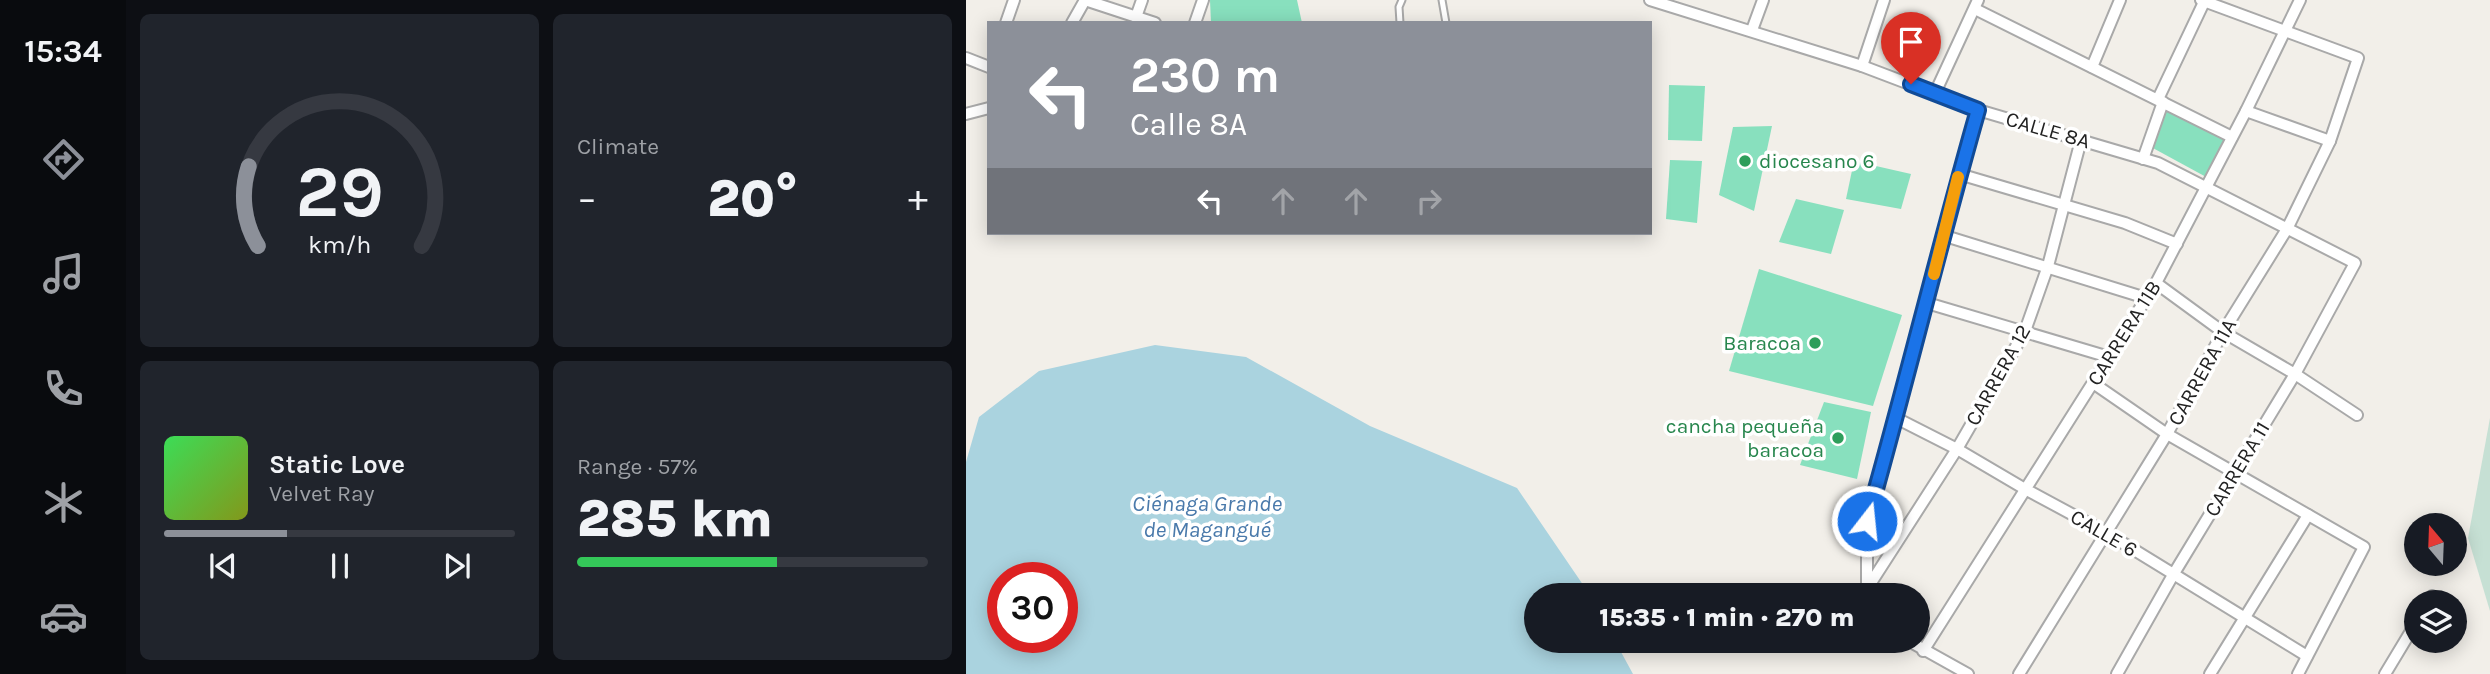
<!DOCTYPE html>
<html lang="en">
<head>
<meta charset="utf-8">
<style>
	:root { --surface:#171b24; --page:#20242c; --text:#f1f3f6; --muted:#9ea1a6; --line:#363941; --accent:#8c9099 }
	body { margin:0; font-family:Karla,sans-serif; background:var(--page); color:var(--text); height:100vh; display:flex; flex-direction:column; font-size:26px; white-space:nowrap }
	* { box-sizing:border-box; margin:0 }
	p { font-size:23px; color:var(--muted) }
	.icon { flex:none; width:38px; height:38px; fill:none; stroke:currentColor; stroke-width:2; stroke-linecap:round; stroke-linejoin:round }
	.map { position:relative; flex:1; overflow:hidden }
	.details { display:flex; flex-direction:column; gap:14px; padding:14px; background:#0d0f14; width:840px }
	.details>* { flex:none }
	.guide { position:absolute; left:21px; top:21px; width:665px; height:214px; border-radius:0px; box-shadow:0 4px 18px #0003; background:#8c9099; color:#fff; overflow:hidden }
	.needle { width:46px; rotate:341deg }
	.tools { position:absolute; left:1438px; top:513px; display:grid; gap:14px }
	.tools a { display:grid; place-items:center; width:63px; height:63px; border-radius:50%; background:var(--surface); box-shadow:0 4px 18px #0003; font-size:35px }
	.speed { position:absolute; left:21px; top:562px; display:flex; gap:14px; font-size:35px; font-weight:700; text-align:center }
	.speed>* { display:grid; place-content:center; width:91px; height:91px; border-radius:50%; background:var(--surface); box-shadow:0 4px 18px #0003; line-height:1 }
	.speed .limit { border:10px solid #d22; background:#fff; color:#111 }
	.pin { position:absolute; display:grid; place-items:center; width:60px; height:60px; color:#fff; margin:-72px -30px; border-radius:50% 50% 50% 0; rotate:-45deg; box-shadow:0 0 7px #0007 }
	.pin .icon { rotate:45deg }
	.me { position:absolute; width:77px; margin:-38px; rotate:16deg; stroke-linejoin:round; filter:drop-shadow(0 0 5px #0008) }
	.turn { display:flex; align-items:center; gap:24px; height:147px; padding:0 28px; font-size:32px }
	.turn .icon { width:91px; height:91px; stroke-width:2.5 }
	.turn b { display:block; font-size:49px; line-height:60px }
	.lanes { display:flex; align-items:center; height:66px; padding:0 28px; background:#0003; justify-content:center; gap:35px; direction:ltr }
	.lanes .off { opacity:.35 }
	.big { font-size:52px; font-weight:800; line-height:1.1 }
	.details .widget { flex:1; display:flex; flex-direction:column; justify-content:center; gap:10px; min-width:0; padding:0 24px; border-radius:10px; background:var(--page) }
	.details .dial { align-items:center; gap:0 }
	.dial svg { height:182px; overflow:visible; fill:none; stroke:var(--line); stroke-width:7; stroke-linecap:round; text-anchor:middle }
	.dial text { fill:var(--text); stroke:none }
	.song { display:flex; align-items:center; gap:21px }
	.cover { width:84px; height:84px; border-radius:10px; background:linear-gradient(135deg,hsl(130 70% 55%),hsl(70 70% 35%)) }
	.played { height:7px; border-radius:4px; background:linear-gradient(90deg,var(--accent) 35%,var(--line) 35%) }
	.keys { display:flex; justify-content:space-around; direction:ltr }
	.heat { display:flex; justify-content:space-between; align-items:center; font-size:38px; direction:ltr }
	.charge { height:10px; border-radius:5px; background:linear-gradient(90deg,#34c759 57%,var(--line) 0) }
	.details .tiles { flex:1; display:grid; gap:14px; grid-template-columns:repeat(2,1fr) }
	.trip { position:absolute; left:558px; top:583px; width:406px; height:70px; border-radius:35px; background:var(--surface); box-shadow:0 4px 18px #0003; font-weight:800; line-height:70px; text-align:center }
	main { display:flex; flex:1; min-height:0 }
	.tab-bar { display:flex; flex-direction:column; width:126px; justify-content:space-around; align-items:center; background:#090b0e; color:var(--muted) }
	.tab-bar .icon { width:49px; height:49px }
	.tab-bar .current { color:var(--accent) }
	.tab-bar b { font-size:32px; color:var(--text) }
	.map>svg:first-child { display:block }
</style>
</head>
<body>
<main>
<nav class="tab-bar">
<b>15:34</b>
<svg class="icon current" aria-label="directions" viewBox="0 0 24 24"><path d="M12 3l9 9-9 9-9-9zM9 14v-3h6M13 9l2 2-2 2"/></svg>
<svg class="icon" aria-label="music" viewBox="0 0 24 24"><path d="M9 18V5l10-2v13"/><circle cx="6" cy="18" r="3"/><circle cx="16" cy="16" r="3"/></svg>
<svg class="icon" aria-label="phone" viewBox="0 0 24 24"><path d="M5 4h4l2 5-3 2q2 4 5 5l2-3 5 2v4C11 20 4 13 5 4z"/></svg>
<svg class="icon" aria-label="climate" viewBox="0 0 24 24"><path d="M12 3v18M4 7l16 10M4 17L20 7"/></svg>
<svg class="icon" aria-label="car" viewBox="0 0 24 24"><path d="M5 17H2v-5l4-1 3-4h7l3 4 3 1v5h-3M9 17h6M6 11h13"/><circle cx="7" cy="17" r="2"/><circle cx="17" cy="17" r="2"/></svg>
</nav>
<section class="details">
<div class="tiles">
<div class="widget dial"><svg viewBox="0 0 100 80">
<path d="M14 69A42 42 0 1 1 86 69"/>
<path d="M14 69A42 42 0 0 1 10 34" stroke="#8c9099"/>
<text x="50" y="56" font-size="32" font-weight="700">29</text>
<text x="50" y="72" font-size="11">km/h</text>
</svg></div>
<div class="widget"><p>Climate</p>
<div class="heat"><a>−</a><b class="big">20°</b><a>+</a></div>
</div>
<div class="widget">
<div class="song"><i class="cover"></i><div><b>Static Love</b><p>Velvet Ray</p></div></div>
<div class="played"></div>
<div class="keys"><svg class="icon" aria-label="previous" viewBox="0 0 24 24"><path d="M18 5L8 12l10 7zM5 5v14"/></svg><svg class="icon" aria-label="pause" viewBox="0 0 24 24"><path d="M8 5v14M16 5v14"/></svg><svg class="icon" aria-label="next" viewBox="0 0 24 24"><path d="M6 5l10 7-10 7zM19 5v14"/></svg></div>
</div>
<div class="widget"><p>Range · 57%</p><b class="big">285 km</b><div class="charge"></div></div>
</div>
</section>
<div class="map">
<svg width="1524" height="674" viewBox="0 0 1524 674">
	<rect width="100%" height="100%" fill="#f2efe9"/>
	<!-- wetland -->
	<path fill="#c6e0d4" d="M1524 418V611L1502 538Z"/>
	<!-- pitch -->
	<g fill="#88e0be">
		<path d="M244 0H331L336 23H245Z"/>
		<path d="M703 85 739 86 736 141 702 140Z"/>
		<path d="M1200 111 1263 138 1242 178 1185 147Z"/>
		<path d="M806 126 788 211 753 195 767 127Z"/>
		<path d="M704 160 736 161 731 223 700 219Z"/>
		<path d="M888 161 945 174 935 209 880 199Z"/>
		<path d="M830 199 878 210 865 254 813 242Z"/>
		<path d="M793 269 936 315 907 406 763 371Z"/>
		<path d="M858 402 905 412 891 479 834 465Z"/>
	</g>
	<!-- water -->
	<path fill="#aad3df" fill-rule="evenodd" d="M189 345 280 357 404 426 551 488 624 595H570V640L649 641 667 674H0V462L13 417 73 371ZM37 578H96V637H37Z"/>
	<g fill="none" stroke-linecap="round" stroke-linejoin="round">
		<defs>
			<g id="lane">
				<path d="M476 0 480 23"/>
				<path d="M434 23 433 7 436 0"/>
			</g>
			<g id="street">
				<path d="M119 0 189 23"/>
				<path d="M684 0 896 66 1012 110 1192 163 1389 263 1329 374 1207 575 1151 674"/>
				<path d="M1009 9 1266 137"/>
				<path d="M170 17 176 0"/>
				<path d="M40 23 48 0"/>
				<path d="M106 23 119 0"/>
				<path d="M229 23 237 0"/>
				<path d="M786 30 797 0"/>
				<path d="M0 58 23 67"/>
				<path d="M896 66 918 0"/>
				<path d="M1126 67 1154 0"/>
				<path d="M969 93 1012 0"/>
				<path d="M1192 99 1239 0"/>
				<path d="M1280 111 1364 141"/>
				<path d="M0 114 23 108"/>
				<path d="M1177 159 1197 102"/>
				<path d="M993 174 1159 223 1211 244"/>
				<path d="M976 235 1180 298"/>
				<path d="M1190 283 1257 332 1329 374 1391 415"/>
				<path d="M961 303 1143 357"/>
				<path d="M1127 383 1201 434 1398 547 1332 674"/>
				<path d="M930 418 991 449 1059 489 1139 532 1341 656"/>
				<path d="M901 589 991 449 1059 331 1082 266 1115 140"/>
				<path d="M901 589V521L1012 110"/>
				<path d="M1462 602 1466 596"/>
				<path d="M941 640 1002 674"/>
				<path d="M957 651 1190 283 1280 111 1334 0"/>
				<path d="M1053 674 1201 434 1257 332 1321 229 1364 141 1392 58 1235 0"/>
				<path d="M1244 674 1342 515"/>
				<path d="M1419 674 1451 621"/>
			</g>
		</defs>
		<!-- lane casing -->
		<use href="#lane" stroke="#a9a9a9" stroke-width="9"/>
		<!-- street casing -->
		<use href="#street" stroke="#a9a9a9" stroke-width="14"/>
		<!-- lane -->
		<use href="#lane" stroke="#fff" stroke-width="5"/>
		<!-- street -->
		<use href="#street" stroke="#fff" stroke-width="10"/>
	</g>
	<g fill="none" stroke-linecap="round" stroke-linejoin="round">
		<defs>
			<path id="route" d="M901 521C940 384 973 246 1012 110L945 84"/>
		</defs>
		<!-- route casing -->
		<use href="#route" stroke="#114b97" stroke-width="18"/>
		<!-- route -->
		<use href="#route" stroke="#1a73e8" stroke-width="12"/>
		<!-- slow -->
		<path stroke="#f59e0b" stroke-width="12" d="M968 274 992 177"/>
	</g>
	<!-- markers -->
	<g fill="#2e9e5b" stroke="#fff" stroke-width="2.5">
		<circle cx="779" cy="161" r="7"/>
		<circle cx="849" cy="343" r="7"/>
		<circle cx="872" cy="438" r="7"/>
	</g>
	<g text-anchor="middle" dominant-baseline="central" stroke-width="7" stroke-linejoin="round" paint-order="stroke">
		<!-- street labels -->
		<g font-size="21" fill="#222" stroke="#fff">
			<text transform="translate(1082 130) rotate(16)">CALLE 8A</text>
			<text transform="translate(1158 333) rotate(-58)">CARRERA 11B</text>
			<text transform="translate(1236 372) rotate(-61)">CARRERA 11A</text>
			<text transform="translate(1032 375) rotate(-61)">CARRERA 12</text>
			<text transform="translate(1271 469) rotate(-59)">CARRERA 11</text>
			<text transform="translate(1138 533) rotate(30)">CALLE 6</text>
		</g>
		<!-- leisure labels -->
		<g font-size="21" fill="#27864d" stroke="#fff" text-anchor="end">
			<text x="793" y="161" text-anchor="start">diocesano 6</text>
			<text x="835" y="343">Baracoa</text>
			<text x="858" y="426">cancha pequeña<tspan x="858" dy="24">baracoa</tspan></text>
		</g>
		<!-- water labels -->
		<g font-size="23" font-style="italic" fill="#4a7aab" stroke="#fff">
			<text x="241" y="503">Ciénaga Grande<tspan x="241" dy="26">de Magangué</tspan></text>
		</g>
	</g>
</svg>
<div class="tools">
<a><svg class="needle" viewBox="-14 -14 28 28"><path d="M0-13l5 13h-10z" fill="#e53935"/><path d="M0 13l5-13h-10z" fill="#9ea1a6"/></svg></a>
<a><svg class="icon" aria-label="layers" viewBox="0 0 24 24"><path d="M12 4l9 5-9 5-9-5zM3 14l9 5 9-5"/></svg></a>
</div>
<div class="speed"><div class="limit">30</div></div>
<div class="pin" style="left:945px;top:84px;background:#d93025"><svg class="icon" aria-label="arrive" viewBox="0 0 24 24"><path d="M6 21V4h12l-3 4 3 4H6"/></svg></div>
<svg class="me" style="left:901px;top:521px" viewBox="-20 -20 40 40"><circle r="17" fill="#1a73e8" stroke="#fff" stroke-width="3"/><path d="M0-11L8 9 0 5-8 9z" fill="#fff"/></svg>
<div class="trip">15:35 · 1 min · 270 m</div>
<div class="guide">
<div class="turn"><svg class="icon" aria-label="left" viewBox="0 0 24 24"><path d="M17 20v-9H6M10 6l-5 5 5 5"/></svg><div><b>230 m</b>Calle 8A</div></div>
<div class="lanes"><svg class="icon" aria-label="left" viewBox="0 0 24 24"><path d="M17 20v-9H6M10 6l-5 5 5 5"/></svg><svg class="icon off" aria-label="ahead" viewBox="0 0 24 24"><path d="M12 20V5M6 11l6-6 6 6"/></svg><svg class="icon off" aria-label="ahead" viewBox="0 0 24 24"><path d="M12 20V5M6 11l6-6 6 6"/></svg><svg class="icon off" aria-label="right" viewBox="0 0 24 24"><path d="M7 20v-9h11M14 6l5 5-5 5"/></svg></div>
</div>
</div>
</main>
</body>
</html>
